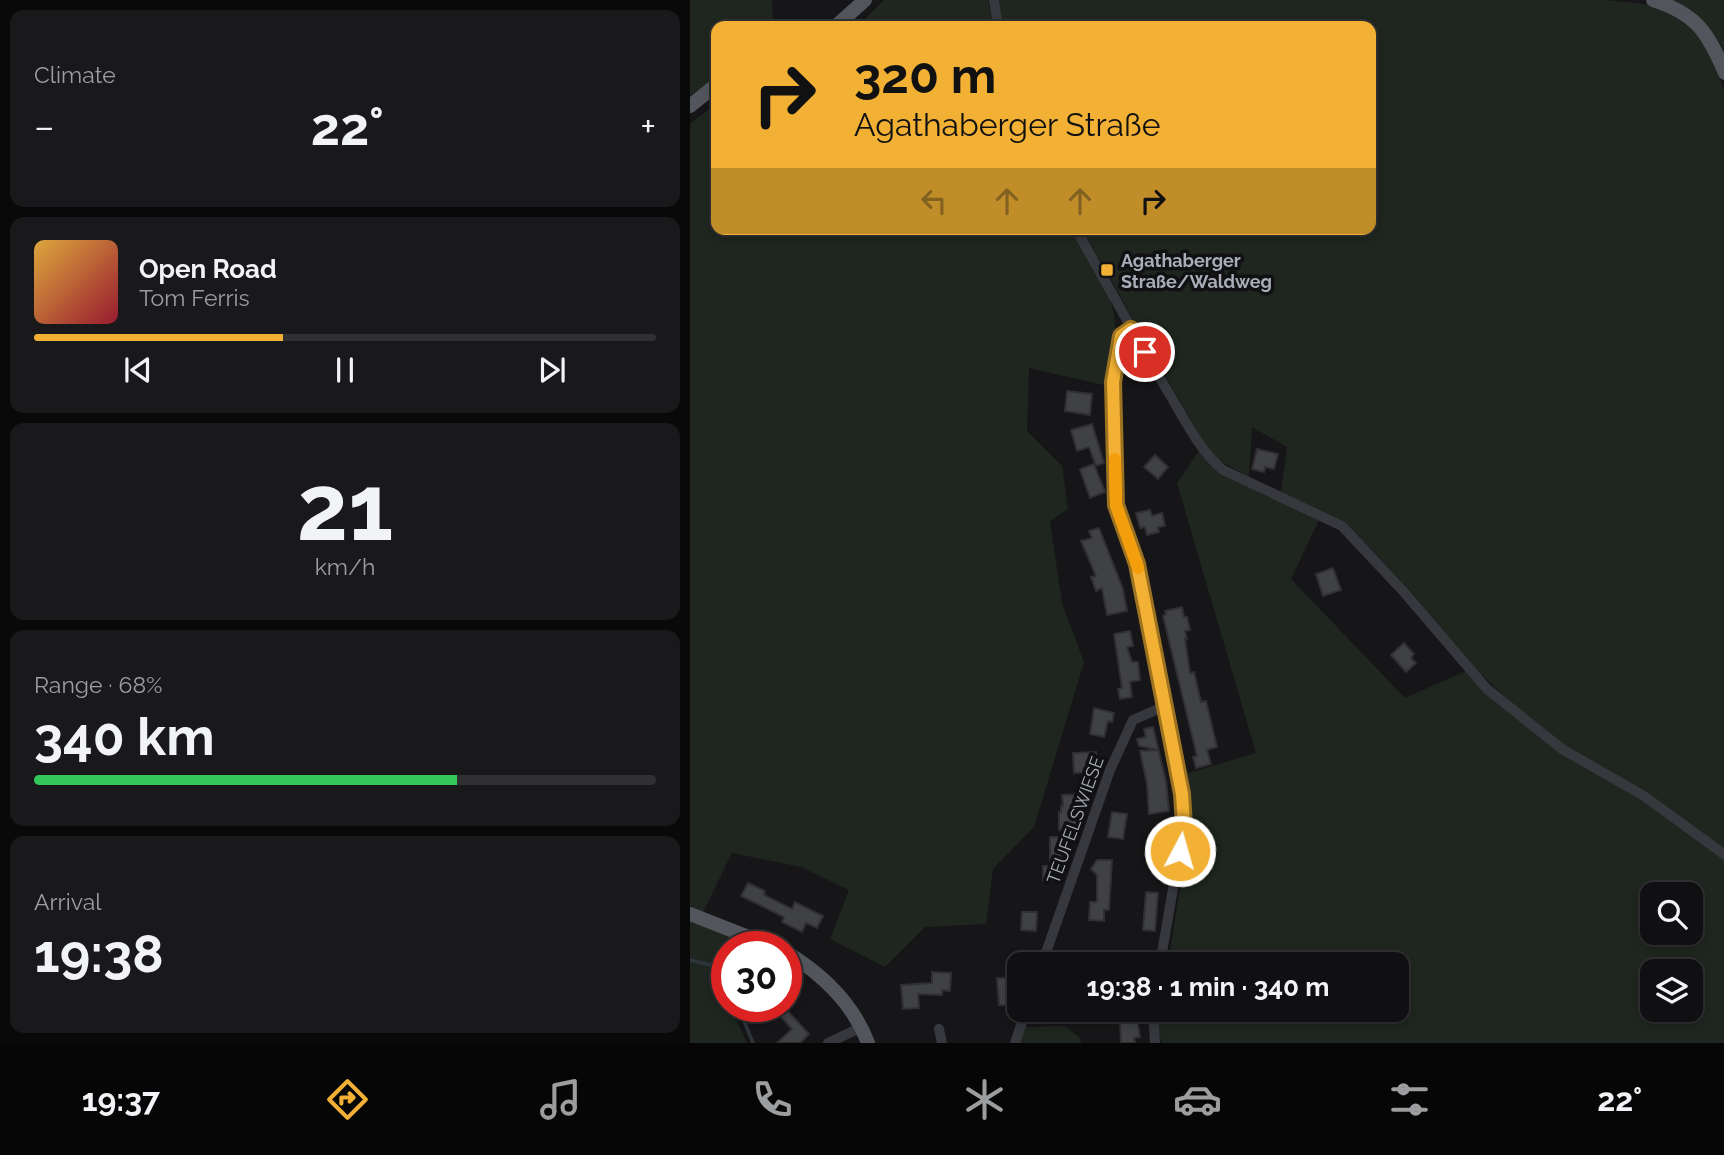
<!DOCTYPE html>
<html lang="en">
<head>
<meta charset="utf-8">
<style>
	:root { --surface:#101012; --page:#19191b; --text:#f1f3f6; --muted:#9c9d9f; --line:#303032; --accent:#f2b134 }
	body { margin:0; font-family:Raleway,sans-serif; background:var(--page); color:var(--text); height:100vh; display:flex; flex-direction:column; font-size:26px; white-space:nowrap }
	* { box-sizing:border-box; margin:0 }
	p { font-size:23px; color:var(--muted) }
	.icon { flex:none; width:38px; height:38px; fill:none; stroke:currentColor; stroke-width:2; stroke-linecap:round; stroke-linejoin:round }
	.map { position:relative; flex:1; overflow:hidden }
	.side { display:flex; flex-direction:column; gap:10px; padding:10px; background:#09090a; width:690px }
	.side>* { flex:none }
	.banner { position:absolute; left:21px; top:21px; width:665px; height:214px; border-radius:14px; box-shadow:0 4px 10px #0003,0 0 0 2px var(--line); background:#f2b134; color:#111; overflow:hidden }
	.fabs { position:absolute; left:950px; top:882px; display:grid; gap:14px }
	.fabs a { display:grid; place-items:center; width:63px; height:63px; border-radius:14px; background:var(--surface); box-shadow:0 4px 10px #0003,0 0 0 2px var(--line); font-size:35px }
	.speed { position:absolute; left:21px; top:931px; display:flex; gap:14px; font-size:35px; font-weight:700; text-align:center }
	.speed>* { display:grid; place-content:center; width:91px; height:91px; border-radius:50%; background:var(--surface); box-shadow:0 4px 10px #0003,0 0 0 2px var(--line); line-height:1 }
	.speed .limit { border:10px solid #d22; background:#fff; color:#111 }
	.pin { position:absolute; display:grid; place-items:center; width:60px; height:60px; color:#fff; margin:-30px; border:4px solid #fff; border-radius:50%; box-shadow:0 2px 7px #0007 }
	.me { position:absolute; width:77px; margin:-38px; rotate:6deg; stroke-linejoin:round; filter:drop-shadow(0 0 5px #0008) }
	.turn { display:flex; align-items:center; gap:24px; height:147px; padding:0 28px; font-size:32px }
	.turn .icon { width:91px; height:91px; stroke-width:2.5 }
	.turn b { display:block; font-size:49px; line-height:60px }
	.lanes { display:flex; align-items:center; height:66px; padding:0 28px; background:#0003; justify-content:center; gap:35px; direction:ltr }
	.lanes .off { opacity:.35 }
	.big { font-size:52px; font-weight:700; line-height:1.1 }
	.side .tile { flex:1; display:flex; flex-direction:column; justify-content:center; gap:10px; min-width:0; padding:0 24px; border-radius:14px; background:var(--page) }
	.side .dial { align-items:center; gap:0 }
	.dial b { font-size:91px; line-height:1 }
	.song { display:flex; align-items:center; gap:21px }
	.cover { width:84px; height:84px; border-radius:10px; background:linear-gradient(135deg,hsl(40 70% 55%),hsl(350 70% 35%)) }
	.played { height:7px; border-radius:4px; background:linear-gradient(90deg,var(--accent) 40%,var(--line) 40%) }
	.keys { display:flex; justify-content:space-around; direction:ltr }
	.heat { display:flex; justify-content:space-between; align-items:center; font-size:38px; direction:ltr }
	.charge { height:10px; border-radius:5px; background:linear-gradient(90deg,#34c759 68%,var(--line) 0) }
	.trip { position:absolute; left:317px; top:952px; width:402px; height:70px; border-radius:14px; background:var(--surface); box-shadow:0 4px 10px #0003,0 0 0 2px var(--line); font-weight:700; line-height:70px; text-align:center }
	.tabs { display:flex; height:112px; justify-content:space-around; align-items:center; background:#060607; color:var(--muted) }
	.tabs .icon { width:49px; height:49px }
	.tabs .selected { color:var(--accent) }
	.tabs b { font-size:32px; color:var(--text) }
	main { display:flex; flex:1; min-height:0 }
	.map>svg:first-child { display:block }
</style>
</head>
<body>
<main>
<section class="side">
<div class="tile"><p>Climate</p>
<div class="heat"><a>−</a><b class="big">22°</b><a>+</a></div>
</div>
<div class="tile">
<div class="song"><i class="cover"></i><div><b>Open Road</b><p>Tom Ferris</p></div></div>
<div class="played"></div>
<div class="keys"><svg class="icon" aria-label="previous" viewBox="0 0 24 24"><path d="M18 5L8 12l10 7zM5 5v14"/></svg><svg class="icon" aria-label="pause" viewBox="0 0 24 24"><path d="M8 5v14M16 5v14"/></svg><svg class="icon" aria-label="next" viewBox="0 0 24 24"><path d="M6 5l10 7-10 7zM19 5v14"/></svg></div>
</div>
<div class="tile dial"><b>21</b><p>km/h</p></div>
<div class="tile"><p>Range · 68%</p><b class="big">340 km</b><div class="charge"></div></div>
<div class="tile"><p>Arrival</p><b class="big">19:38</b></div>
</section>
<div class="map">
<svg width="1035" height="1043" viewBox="0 0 1035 1043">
	<rect width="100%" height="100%" fill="#161618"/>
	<!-- green -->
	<g fill="#1e261f" fill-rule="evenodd">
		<path d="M0 0H82L83 26H26V77L0 97Z"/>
		<path d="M194 0H298L303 26H168Z"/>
		<path d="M309 0H915C936 2 960 3 980 11 1011 25 1027 64 1035 95L1034 1043H471L467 1018 469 1010H707V964H478L498 837 495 774 566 753 487 483 509 451 532 475 629 520 601 579 715 698 776 671 820 702 784 667 716 586 655 522 591 492 597 447 562 427 559 477 525 458 512 440 392 229H681V26H313ZM962 894H1001V933H962ZM962 971H1001V1010H962Z"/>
		<path d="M980 0H1034V58C1023 28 1007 16 980 0Z"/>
		<path d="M26 104V229H381L419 297 424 313 426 336 418 386 339 368 337 431 372 466 378 509 360 521 372 603 394 662 344 827 303 869 296 924 235 927 195 967 140 939 159 890 111 867 42 853 13 912 61 942 58 947H37V1006H40L57 1043H0V124Z"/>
		<path d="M375 1026 390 1038 391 1043H330L335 1027Z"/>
	</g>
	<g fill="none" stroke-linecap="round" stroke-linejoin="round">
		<!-- stream -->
		<g stroke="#2c353c" stroke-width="3.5">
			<path d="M0 960 24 966 37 980"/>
			<path d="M48 1006 63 1043"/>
		</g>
	</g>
	<!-- building -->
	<g fill="#404145" stroke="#303034" stroke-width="2">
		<path d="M377 391 402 394 400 415 375 411Z"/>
		<path d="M402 424 414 463 406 466 399 447 387 451 381 430Z"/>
		<path d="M567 449 588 454 584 469 575 467 574 472 562 469Z"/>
		<path d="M465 455 478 467 468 479 454 467Z"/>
		<path d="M404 464 415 492 400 498 390 469Z"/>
		<path d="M460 510 462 516 472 513 475 526 468 527 469 532 457 535 455 527 450 528 446 513Z"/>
		<path d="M409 528 433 589 437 611 417 615 412 588 406 591 401 577 406 576 391 541 402 538 399 531Z"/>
		<path d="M643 568 651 590 633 596 626 574Z"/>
		<path d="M492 607 494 617H497L500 630 495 631 497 639H495L500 673 504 672 511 702 516 701 527 747 517 750 521 764 506 768 503 757 507 756 473 616 476 614 475 611Z"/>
		<path d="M440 631 443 646 437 647 442 662H448L450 680 440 682 442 697 430 699 428 689 432 688 424 634Z"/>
		<path d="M714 643 724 654 721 658 726 663 716 672 701 655Z"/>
		<path d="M404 708 424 713 422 722 418 721 414 737 400 734Z"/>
		<path d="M463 727 476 781 479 811 459 814 457 784 450 751 468 750 449 746 447 739 456 737 454 729Z"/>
		<path d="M406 752V772L384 773 383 753Z"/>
		<path d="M398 794V806H386L387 830H369V812H371V806H373L372 795Z"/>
		<path d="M422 812 437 814 433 839 418 837Z"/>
		<path d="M360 837H372L371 866H365H367V881H353V866H360Z"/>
		<path d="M407 860H422L419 910H414V921L399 920 400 902H407V875L401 869Z"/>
		<path d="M58 883 75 891 74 895 102 909 105 902 133 916 127 928 116 923 112 932 92 922 94 917 51 896Z"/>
		<path d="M456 892 468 893 465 931 453 930Z"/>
		<path d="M332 912H347L346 931 331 930Z"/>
		<path d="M242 972 261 973 260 991 252 990V995L228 994 229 1008 213 1009 211 985 242 983Z"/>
		<path d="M307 978H321V996H324V1005H309Z"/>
		<path d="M81 1006H93L119 1034 110 1043H87L102 1029Z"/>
		<path d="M447 1019 450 1037 444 1038 445 1043H431L430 1021Z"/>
	</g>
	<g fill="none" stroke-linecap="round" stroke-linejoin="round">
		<!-- minor -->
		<g stroke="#37383d" stroke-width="10">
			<path d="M304 0 308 26"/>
			<path d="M386 229C416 283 446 337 477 390 494 418 508 449 533 470L652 526 713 591 797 689 872 749 954 796 1035 855"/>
			<path d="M441 329 431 336 423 382 426 505 448 564 492 794 494 825 470 964"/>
			<path d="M352 964 420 770 443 720 473 707"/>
			<path d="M463 1010 465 1043"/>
			<path d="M249 1029 252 1043"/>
			<path d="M138 1043 172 1027"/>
			<path d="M325 1043 336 1010"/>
		</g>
		<!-- major -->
		<g stroke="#53555c" stroke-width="14">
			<path d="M963 0C1007 14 1018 33 1035 73"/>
			<path d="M146 26 175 0"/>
			<path d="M0 106 26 85"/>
			<path d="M0 914 84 947"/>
			<path d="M96 952C132 974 163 1003 178 1043"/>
		</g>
	</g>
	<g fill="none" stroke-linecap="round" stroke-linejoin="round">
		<defs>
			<path id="route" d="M455 352 441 329 431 336 423 382 426 505 447 564 492 794 494 825 490 851"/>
		</defs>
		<!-- route casing -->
		<use href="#route" stroke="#9d7322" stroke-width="18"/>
		<!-- route -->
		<use href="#route" stroke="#f2b134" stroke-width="12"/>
		<!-- slow -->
		<path stroke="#f59e0b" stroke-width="12" d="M425 459 426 505 448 568"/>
	</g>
	<!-- markers -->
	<rect fill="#f2b134" stroke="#111113" stroke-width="2.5" x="410" y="263" width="14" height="14" rx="3.5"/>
	<g text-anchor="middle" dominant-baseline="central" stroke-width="7" stroke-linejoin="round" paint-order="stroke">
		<!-- poi labels -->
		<g font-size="18" font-weight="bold" fill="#a8adb8" stroke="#111113" text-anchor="start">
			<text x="431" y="260">Agathaberger<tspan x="431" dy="21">Straße/Waldweg</tspan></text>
		</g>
		<!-- street labels -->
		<g font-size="18" fill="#a8adb8" stroke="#111113">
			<text transform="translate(385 820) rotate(-70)">TEUFELSWIESE</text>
		</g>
	</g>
</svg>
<div class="fabs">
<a><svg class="icon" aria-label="search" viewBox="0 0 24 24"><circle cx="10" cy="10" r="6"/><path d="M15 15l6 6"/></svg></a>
<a><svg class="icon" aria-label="layers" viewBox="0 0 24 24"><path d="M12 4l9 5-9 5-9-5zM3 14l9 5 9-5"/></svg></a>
</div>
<div class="speed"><div class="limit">30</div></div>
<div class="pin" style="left:455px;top:352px;background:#d93025"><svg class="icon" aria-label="arrive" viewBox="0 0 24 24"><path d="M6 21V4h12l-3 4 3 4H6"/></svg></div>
<svg class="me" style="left:490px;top:851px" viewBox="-20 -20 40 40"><circle r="17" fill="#f2b134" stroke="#fff" stroke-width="3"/><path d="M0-11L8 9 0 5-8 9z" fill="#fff"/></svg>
<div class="trip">19:38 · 1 min · 340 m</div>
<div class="banner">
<div class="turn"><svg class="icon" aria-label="right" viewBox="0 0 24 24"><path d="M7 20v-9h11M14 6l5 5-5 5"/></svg><div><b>320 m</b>Agathaberger Straße</div></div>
<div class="lanes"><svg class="icon off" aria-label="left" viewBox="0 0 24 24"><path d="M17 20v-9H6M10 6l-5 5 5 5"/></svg><svg class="icon off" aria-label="ahead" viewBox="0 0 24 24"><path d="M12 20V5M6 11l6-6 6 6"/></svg><svg class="icon off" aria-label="ahead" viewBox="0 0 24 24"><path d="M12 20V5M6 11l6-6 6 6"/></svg><svg class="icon" aria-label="right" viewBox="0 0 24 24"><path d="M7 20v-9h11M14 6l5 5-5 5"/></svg></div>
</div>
</div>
</main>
<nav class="tabs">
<b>19:37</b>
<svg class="icon selected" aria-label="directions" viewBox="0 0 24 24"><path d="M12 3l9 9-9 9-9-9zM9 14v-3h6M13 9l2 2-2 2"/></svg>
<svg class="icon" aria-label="music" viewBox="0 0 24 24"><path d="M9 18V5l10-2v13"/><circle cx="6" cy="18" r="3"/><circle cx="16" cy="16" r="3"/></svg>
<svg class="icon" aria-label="phone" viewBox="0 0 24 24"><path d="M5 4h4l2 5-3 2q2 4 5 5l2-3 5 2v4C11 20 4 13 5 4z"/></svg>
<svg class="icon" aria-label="climate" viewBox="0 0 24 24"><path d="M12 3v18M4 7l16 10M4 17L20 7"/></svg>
<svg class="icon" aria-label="car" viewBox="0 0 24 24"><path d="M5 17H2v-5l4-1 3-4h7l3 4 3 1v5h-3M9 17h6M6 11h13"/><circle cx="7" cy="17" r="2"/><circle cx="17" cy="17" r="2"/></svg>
<svg class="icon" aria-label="filters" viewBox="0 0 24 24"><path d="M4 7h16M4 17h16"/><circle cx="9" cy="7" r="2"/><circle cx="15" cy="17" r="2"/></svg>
<b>22°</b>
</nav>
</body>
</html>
